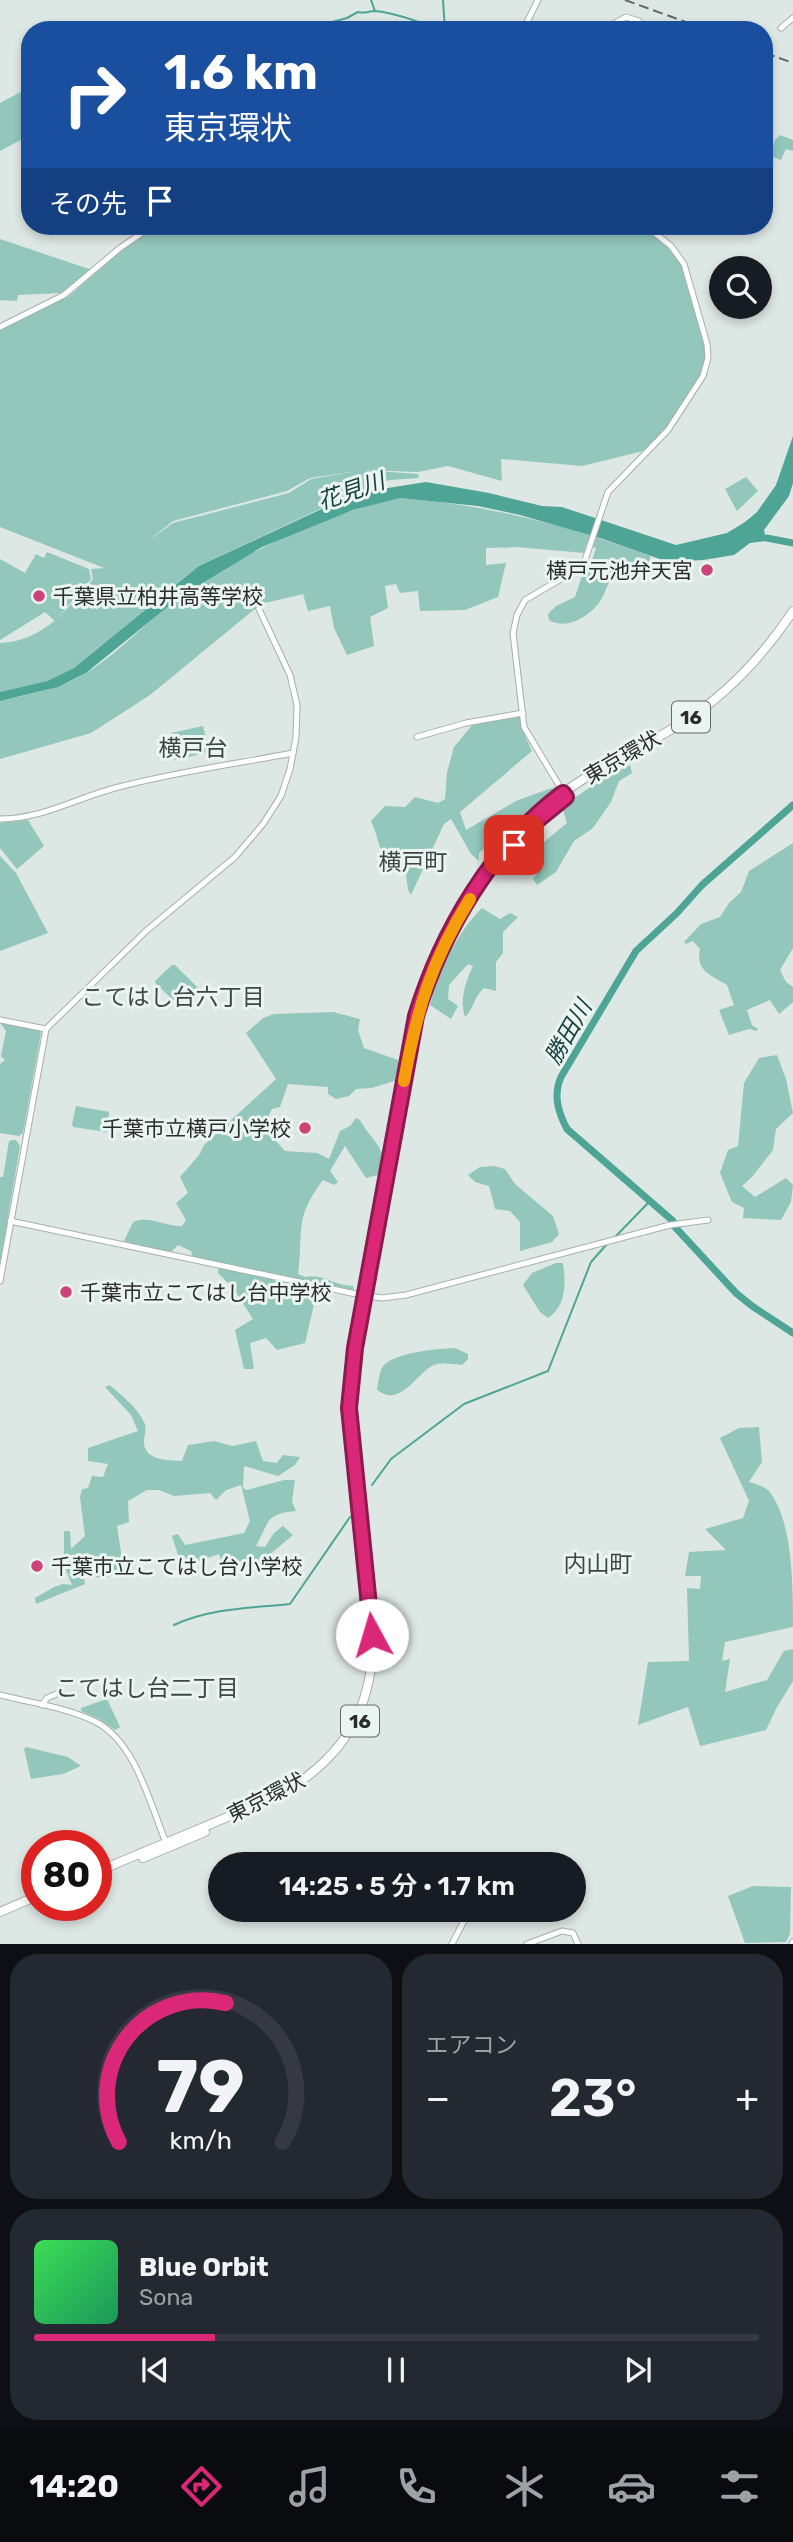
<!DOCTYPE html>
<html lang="ja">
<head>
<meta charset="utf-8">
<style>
	:root { --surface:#171b24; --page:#242831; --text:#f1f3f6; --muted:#9ea1a6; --line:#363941; --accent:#db2777 }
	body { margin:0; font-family:Rubik,"Noto Sans JP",sans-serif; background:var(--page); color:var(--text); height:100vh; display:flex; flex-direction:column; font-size:26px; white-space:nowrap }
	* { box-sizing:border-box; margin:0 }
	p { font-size:23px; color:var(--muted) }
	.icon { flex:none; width:38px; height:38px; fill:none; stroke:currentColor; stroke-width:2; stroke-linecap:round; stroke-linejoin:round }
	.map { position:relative; height:1944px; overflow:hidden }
	.drawer { display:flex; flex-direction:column; gap:10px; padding:10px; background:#0d0f14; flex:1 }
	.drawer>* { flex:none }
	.guide { position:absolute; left:21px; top:21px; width:752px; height:214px; border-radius:28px; box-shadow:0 4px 10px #0003; background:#1a4fa0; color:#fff; overflow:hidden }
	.fabs { position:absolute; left:709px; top:256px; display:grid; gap:14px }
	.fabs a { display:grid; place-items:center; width:63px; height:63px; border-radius:50%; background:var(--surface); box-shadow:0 4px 10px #0003; font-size:35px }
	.speed { position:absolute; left:21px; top:1830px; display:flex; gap:14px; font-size:35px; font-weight:700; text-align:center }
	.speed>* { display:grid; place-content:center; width:91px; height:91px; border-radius:50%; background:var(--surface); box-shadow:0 4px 10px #0003; line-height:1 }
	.speed .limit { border:10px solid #d22; background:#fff; color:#111 }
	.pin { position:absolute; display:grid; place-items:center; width:60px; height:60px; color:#fff; margin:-30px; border-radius:14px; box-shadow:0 4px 10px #0006 }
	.me { position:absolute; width:77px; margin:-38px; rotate:354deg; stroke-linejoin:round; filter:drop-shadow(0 0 5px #0008) }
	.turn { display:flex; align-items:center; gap:24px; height:147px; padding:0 28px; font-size:32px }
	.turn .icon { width:91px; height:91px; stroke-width:2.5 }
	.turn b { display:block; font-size:49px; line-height:60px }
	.then { display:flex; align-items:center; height:66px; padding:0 28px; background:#0003; gap:14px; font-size:26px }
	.big { font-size:52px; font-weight:600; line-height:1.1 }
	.drawer .tile { flex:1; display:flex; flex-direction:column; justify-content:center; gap:10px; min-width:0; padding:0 24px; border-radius:28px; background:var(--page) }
	.drawer .dial { align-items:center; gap:0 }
	.dial svg { height:182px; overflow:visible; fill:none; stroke:var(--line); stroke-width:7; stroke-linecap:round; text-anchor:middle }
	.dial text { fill:var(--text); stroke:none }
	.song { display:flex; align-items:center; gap:21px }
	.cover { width:84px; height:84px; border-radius:10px; background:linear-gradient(135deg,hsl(130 70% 55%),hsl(150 70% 35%)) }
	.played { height:7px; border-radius:4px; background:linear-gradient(90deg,var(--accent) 25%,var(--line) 25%) }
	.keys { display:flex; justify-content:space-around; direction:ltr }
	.heat { display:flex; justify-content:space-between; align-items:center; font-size:38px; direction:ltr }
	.drawer .tiles { flex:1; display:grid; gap:10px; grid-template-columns:1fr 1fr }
	.tile:last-child { grid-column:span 2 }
	.trip { position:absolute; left:208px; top:1852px; width:378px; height:70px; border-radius:35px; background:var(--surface); box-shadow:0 4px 10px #0003; font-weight:600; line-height:70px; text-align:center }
	.tabs { display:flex; height:112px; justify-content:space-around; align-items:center; background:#090b0e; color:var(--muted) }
	.tabs .icon { width:49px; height:49px }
	.tabs .on { color:var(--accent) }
	.tabs b { font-size:32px; color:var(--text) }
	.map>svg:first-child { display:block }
</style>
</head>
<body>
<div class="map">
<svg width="793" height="1944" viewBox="0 0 793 1944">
	<rect width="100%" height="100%" fill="#dde7e4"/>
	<!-- green -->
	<g fill="#93c7bc" fill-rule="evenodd">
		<path d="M30 87V135L0 151V103Z"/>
		<path d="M780 135 793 140V151L786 149 781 160 770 156 775 140Z"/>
		<path d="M161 226H641L652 232 669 247 683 268 705 345 706 359 698 382 667 427 643 451 582 466 501 459 502 481 448 466 418 472 363 470 418 474 419 478 389 480 324 507 199 566 74 668 47 681 0 692V643C44 641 66 610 93 579L91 569 104 568 0 527V329L69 296 129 244ZM357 471 311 479 289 493 173 523 148 541 173 521 287 491 310 478Z"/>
		<path d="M0 239 92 270 61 293 18 295 17 301 0 300Z"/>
		<path d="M746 477 758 491 737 511 725 489Z"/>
		<path d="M400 498C492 506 564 524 650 556V571L635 561 630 570 611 577C607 586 604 596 599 603 587 618 566 630 549 620L548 614 556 606 575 597 582 576 593 558 596 548 586 545 584 553 516 547 486 548V565L506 563 498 597 465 610 420 611 418 591 400 593 396 584 385 586 388 608 370 617 374 646 347 655 334 628 330 606 308 611 303 594 261 604 150 695 91 733 0 759V701C29 694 60 689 86 673 121 652 148 619 182 596 240 554 329 512 400 498Z"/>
		<path d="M47 552 89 569 91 579 55 621 45 612 0 640V559L25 573 36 554 44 558Z"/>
		<path d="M520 716 522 729 532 751 460 812 466 830 518 800 555 787 556 791 512 829 499 822 494 831 492 841 479 853V861L471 854 451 819 444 824 411 895 408 890 406 874 391 871C380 856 379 838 371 821L385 806 405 807 415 797 438 803 445 799 447 772 454 747 473 724Z"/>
		<path d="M203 726 209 752 176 760 174 759 171 733Z"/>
		<path d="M630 765 632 773 619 781 611 802 593 828 574 841 556 872 537 885 533 879 543 864 538 847 567 823 562 806 603 779Z"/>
		<path d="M28 820 44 846 17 869 0 848V823Z"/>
		<path d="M793 843V948L780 970 786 982 793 987V1002L779 1014 770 1000 747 1010 752 1025 758 1029 757 1031 749 1029 729 1035 719 1010 734 1005 727 985C711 975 695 971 700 949L693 941 686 944 684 942 701 924 720 917 729 903 741 892 749 871Z"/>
		<path d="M0 856 16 873 48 933 0 951Z"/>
		<path d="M482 908 500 919 510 913 518 917 503 932V953L496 962V991L484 988C473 998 474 1009 465 1017 459 1000 466 981 473 966L468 964 449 985 448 999 458 1006 451 1019 430 1005C439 970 456 934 482 908Z"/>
		<path d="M172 965H175L198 988 181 1007 156 984 155 981Z"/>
		<path d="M333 1012 360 1019 358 1030 364 1048 398 1060 401 1072 397 1080 372 1088 356 1089 349 1096 336 1099 328 1094V1087L288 1084 280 1107 272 1109 263 1127 274 1134V1139L285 1151 317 1153 329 1159 340 1131 350 1126 356 1118 360 1120C371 1141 389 1148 382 1174L366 1178 345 1146 330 1171 338 1182 334 1185 323 1180C293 1220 304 1230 298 1274L305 1277C321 1273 336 1286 353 1286L354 1290 319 1283 305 1343 277 1350 266 1338 250 1343 254 1369H244L235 1330 253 1319 233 1288 218 1273 219 1263 194 1260 191 1251 178 1245 172 1251H159L124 1241 133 1222C150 1215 165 1227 182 1226L186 1220 176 1203 188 1193 180 1177 199 1155 204 1145 276 1079 246 1033 263 1018 274 1014Z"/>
		<path d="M0 1023 39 1029 41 1033 23 1133 19 1136 0 1133V1064L5 1060 1 1056 6 1031Z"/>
		<path d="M777 1055 786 1079 793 1113 776 1129 773 1150 752 1177 742 1186 755 1197 786 1178 793 1185 791 1202 781 1220 743 1218 744 1208 732 1202 720 1173 728 1150 738 1146 744 1083 759 1058Z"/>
		<path d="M76 1106 109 1112 107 1132 73 1127 72 1124Z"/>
		<path d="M12 1140H16L20 1146 0 1263V1177H3L9 1141Z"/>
		<path d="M494 1166 505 1169 515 1184 553 1216 559 1234 552 1242 520 1251V1222L510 1211 495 1209 489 1186 475 1182 468 1175 480 1167Z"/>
		<path d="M556 1263H563C566 1284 566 1306 548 1318L540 1312 523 1285 532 1273Z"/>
		<path d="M455 1348 468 1354V1359L462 1365C453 1364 442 1362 434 1365 415 1374 401 1408 377 1390 378 1383 379 1374 382 1368 391 1352 438 1349 455 1348Z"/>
		<path d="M110 1385C122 1396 137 1407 144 1422 148 1430 143 1436 144 1444 146 1461 169 1460 182 1461L188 1445 214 1441 233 1446 256 1441 263 1461 277 1463 283 1455 300 1457 295 1465 278 1476 244 1466 243 1488 247 1490 284 1480H295L292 1502 296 1511C265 1514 270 1521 256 1546L265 1547 274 1533 283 1526 293 1535 262 1561 258 1569H244L241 1561 226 1574 219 1554 188 1565 180 1561 172 1536 178 1534 185 1545 244 1533 250 1521 241 1485 226 1490 216 1500 210 1493 174 1496 159 1490H147L128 1501 129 1522 117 1526 124 1572 103 1578 96 1577 91 1566 83 1572 85 1584 36 1604 35 1598 54 1587 63 1584 72 1585 64 1565V1531H70L71 1549 85 1536 80 1497 82 1489 88 1488 92 1476 103 1477 108 1464 88 1461V1448L138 1431 131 1415 105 1387Z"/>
		<path d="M759 1427 762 1462 749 1482C755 1484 764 1486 769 1491 793 1521 793 1586 793 1627L725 1642 722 1661 730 1659 725 1692 767 1680 784 1651 793 1649V1681L777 1707 766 1730 700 1746 688 1707 638 1725 648 1662 689 1661 687 1588 700 1589 701 1576H685L689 1552 726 1550 705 1529 743 1518 749 1501 720 1438 739 1428Z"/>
		<path d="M107 1699 120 1727 115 1730 99 1719 81 1711V1708Z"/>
		<path d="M26 1747 68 1757 81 1766 63 1774 31 1779 24 1749Z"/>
		<path d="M753 1886 791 1887 790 1934 786 1942 745 1943 728 1896Z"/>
	</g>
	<!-- water -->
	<path fill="#4ea596" d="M793 436V483L789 496 764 530 765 535 774 540 750 543 734 555 703 560 668 562 603 539 520 515 478 506 400 498 353 510 262 547 181 596 86 673 58 687 0 701V692L47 681 74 668 199 566 356 493 426 482 489 493 542 506 562 507 676 545 727 533 745 522 757 512 776 485Z"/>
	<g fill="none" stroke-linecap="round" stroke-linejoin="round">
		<!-- stream -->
		<g stroke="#4ea596" stroke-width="2">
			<path d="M371 0 375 11"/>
			<path d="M443 0 445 30"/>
			<path d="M303 30 347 18 358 12C365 14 368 11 375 11 395 13 420 22 438 30"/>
			<path d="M614 1238 651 1200"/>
			<path d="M372 1485 391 1459 464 1404 548 1371 591 1262 607 1244"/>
			<path d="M174 1625C211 1608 251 1608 290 1604L350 1517"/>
		</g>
		<!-- river -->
		<g stroke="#4ea596" stroke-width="7">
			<path d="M767 538 793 543"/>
			<path d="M793 805 702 885 677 913 636 951 561 1077C553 1095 558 1112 567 1129L673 1221 675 1227 736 1293 752 1306 793 1333"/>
		</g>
		<defs>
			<g id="secondary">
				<path d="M608 28 614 27 622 30"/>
				<path d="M781 28 793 18"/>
				<path d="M523 30 538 0"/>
				<path d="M602 30 626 17 639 21 638 30"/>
				<path d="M0 327 64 295 120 248 152 226"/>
				<path d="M417 737 466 723 523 713"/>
				<path d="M566 797 524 727 513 633 517 615 525 600 578 569 584 563 608 492 668 430 703 376 708 358 707 344 684 264 671 246 646 226"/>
				<path d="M0 819C43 819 78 797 119 787 176 772 235 764 293 753"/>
				<path d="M0 1020 46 1029"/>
				<path d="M10 1221 361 1295 382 1298 406 1295 670 1225 708 1220"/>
				<path d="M0 1281 46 1029 146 931 235 857 263 824 281 796 290 769 296 737 297 705 290 675 259 609"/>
				<path d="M0 1695C31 1703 65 1707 94 1721 136 1741 150 1805 167 1845"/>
				<path d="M42 1705 47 1698 61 1692"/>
				<path d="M452 1944 470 1909"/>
				<path d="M527 1944 562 1931 573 1933 578 1944"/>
				<path d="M792 1944 793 1942"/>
			</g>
			<g id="highway">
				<path d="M143 1858 205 1832"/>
				<path d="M96 1872 278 1796C321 1771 355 1738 367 1688 377 1652 369 1614 366 1577 358 1501 344 1424 355 1348 367 1281 380 1213 392 1145 400 1102 406 1057 417 1015 437 938 493 849 555 799 593 769 640 749 682 723 728 694 763 656 793 611"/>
				<path d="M0 1912 37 1896"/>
			</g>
		</defs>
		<!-- secondary casing -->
		<use href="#secondary" stroke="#a6afad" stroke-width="7"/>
		<!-- highway casing -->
		<use href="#highway" stroke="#a6afad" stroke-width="10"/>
		<!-- secondary -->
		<use href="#secondary" stroke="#fff" stroke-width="5"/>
		<!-- highway -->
		<use href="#highway" stroke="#fff" stroke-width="8"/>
		<!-- rail -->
		<g stroke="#626867" stroke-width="2" stroke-dasharray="10 5" stroke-linecap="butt">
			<path d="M625 0 708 30"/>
			<path d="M765 53 793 63"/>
		</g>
	</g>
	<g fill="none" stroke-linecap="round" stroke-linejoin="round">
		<defs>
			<path id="route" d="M372 1635 349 1408 355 1348 416 1016C442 931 492 846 563 793L566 797 529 827 514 845"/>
		</defs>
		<!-- route casing -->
		<use href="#route" stroke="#8e194d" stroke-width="18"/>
		<!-- route -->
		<use href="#route" stroke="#db2777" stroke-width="12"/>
		<!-- slow -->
		<path stroke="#f59e0b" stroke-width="12" d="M404 1081C417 1009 431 962 470 899"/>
	</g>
	<!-- markers -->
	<g fill="#cd4278" stroke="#eaf4f1" stroke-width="2.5">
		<circle cx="707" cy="570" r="7"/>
		<circle cx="39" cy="596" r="7"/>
		<circle cx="305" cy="1128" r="7"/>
		<circle cx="66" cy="1292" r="7"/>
		<circle cx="37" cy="1566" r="7"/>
	</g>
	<g text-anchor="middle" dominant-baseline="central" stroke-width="6" stroke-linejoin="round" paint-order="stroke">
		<!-- shield labels -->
		<g fill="#eaf4f1" stroke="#636967" stroke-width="2">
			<rect x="672" y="701.5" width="38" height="31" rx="5"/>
			<rect x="341" y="1705.5" width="38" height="31" rx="5"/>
		</g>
		<g font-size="19" font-weight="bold" fill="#292d2c">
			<text x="691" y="717">16</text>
			<text x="360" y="1721">16</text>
		</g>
		<!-- poi labels -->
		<g font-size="21" fill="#292d2c" stroke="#eaf4f1" text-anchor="start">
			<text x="693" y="570" text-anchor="end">横戸元池弁天宮</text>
			<text x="53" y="596">千葉県立柏井高等学校</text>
			<text x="291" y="1128" text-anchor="end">千葉市立横戸小学校</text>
			<text x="80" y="1292">千葉市立こてはし台中学校</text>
			<text x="51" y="1566">千葉市立こてはし台小学校</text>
		</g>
		<!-- street labels -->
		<g font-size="21" fill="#292d2c" stroke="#eaf4f1">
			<text transform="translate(622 757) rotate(-30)">東京環状</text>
			<text transform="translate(266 1797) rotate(-27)">東京環状</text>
		</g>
		<!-- water labels -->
		<g font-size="23" font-style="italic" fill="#1a423b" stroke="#eaf4f1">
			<text transform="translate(351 491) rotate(-19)">花見川</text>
			<text transform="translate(568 1032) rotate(-60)">勝田川</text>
		</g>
		<!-- neighbourhood labels -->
		<g font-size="23" fill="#3f4745" stroke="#eaf4f1">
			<text x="193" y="748">横戸台</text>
			<text x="413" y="862">横戸町</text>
			<text x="173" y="997">こてはし台六丁目</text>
			<text x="598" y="1564">内山町</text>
			<text x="147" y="1688">こてはし台二丁目</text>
		</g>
	</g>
</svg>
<div class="fabs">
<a><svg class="icon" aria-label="search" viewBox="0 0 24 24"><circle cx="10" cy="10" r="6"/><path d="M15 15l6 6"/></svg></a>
</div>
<div class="speed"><div class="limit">80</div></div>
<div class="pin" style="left:514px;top:845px;background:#d93025"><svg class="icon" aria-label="arrive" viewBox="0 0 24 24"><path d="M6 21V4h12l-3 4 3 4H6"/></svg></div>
<svg class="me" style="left:372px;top:1635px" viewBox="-20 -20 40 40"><circle r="19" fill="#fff"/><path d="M0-13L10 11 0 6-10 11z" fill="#db2777"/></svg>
<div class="trip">14:25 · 5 分 · 1.7 km</div>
<div class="guide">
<div class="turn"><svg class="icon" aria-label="right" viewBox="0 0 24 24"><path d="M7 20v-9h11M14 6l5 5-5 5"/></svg><div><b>1.6 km</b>東京環状</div></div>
<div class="then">その先<svg class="icon" aria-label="arrive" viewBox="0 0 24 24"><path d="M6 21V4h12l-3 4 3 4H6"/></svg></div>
</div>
</div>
<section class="drawer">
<div class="tiles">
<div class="tile dial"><svg viewBox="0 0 100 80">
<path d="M14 69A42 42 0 1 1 86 69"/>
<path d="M14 69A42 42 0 0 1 61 8" stroke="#db2777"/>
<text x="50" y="56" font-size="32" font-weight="700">79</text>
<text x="50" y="72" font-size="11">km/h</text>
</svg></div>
<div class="tile"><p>エアコン</p>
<div class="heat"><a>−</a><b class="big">23°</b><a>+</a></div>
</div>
<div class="tile">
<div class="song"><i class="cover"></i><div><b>Blue Orbit</b><p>Sona</p></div></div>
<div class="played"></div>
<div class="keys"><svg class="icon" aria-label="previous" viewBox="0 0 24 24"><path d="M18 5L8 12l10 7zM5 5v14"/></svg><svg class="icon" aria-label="pause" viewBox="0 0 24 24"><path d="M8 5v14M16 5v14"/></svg><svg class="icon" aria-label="next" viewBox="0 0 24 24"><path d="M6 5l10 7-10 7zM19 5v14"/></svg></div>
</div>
</div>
</section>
<nav class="tabs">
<b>14:20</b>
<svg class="icon on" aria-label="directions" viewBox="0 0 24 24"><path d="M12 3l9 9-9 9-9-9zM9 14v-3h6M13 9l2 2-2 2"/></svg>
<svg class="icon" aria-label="music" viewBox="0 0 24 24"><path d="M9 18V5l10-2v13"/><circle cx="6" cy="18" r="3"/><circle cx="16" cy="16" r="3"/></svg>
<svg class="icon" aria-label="phone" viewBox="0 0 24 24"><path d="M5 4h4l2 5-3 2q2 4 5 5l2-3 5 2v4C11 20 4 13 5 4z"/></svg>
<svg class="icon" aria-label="climate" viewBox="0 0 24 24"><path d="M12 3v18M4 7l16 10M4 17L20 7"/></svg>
<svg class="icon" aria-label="car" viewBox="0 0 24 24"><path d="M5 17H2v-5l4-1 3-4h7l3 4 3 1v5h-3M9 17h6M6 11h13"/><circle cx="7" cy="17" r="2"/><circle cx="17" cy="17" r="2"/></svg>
<svg class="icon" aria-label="filters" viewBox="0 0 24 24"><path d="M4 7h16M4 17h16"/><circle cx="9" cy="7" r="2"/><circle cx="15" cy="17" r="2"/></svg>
</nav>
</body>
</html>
